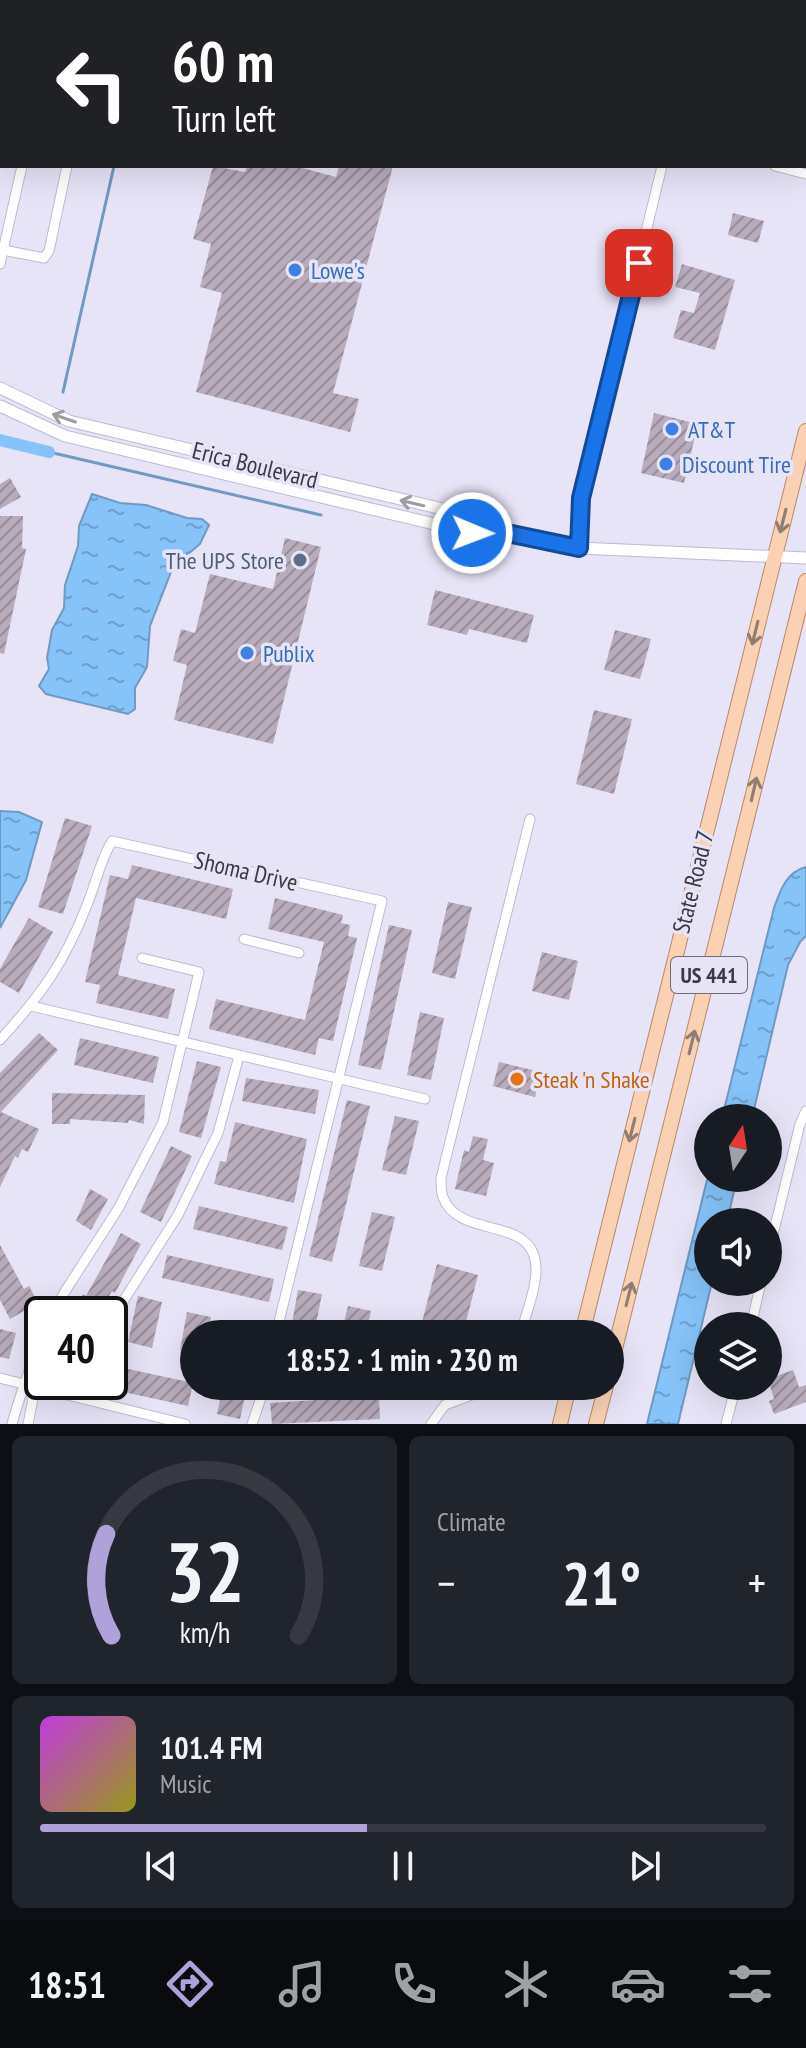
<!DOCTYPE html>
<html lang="en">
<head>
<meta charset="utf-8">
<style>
	:root { --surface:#171b24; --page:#20242c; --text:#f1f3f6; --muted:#9ea1a6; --line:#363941; --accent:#afa2da }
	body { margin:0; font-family:"PT Sans Narrow",sans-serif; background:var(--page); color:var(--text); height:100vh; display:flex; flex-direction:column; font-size:30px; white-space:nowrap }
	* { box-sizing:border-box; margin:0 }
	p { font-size:26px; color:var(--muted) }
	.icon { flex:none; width:44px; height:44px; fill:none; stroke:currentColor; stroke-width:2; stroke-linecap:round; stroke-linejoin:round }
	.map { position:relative; height:1424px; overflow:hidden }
	.details { display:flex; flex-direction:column; gap:12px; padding:12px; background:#0d0f14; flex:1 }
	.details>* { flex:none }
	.top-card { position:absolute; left:0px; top:0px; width:806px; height:168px; box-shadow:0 8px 32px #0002; background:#202124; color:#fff; overflow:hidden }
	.needle { width:52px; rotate:12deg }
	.controls { position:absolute; left:694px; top:1104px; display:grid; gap:16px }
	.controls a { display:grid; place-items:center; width:88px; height:88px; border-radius:50%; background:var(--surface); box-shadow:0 8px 32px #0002; font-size:40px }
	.speed { position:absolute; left:24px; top:1296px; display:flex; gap:16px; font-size:40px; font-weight:700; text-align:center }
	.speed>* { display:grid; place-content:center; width:104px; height:104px; border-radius:50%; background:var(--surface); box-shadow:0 8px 32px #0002; line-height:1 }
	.speed .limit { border:4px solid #111; border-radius:12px; background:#fff; color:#111 }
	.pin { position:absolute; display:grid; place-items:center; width:68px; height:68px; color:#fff; margin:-34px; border-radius:16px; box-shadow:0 4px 12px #0006 }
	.me { position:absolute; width:88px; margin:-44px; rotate:91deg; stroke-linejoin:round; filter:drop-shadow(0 0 6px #0008) }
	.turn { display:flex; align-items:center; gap:28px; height:168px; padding:0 40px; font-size:36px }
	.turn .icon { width:104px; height:104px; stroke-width:2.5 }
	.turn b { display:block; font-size:56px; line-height:68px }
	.big { font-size:60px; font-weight:700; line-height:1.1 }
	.details .widget { flex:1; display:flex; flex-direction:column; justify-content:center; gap:12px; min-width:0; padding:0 28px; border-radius:12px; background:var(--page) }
	.details .dial { align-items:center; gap:0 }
	.dial svg { height:208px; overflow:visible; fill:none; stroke:var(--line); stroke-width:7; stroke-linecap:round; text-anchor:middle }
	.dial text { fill:var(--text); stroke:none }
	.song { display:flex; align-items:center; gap:24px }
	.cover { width:96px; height:96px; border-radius:12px; background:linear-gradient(135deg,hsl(290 70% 55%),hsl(60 70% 35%)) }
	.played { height:8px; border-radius:4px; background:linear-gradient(90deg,var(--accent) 45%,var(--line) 45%) }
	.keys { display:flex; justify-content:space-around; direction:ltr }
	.heat { display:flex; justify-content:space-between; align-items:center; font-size:44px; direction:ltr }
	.details .tiles { flex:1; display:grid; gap:12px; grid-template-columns:1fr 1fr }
	.widget:last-child { grid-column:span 2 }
	.trip { position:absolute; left:180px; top:1320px; width:444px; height:80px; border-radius:40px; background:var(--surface); box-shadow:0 8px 32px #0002; font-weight:700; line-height:80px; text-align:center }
	.tabs { display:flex; height:128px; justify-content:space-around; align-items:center; background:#090b0e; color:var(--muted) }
	.tabs .icon { width:56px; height:56px }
	.tabs .current { color:var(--accent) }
	.tabs b { font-size:36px; color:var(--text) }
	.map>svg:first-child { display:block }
</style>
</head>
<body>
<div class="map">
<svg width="806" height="1424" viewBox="0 0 806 1424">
	<defs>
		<pattern id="water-ripples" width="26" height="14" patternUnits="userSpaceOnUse" patternTransform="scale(2)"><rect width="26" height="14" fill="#86c3f8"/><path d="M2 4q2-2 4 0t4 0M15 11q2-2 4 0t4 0" fill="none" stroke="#6f9fca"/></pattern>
		<pattern id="building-hatch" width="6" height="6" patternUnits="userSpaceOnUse" patternTransform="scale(2)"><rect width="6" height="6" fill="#b8abbb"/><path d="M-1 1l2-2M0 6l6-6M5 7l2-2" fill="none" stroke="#978c9a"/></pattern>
	</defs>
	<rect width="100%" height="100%" fill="#e8e4f8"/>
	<!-- water -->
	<g fill="url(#water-ripples)" stroke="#709ac1" stroke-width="2">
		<path d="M92 494 120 503 146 505 187 518 202 519 209 525 200 544 173 567 150 626 147 667 135 688V709L128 714 46 694 39 686 49 669 47 658 52 630 64 608 65 585 78 546 79 526Z"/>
		<path d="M0 811 19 812 42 822 26 880 0 928Z"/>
		<path d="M806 867V936L800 942 788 965 752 1118H722L774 908C780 891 786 872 806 867Z"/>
		<path d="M708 1176 737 1178 727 1222H708V1282H712L678 1424H647Z"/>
	</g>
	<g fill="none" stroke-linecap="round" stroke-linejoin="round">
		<!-- stream -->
		<g stroke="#709ac1" stroke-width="3">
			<path d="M63 392 114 166"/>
			<path d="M49 452 321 515"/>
		</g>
		<!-- canal -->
		<path stroke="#86c3f8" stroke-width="12" d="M0 440 49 452"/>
	</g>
	<!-- building -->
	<g fill="url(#building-hatch)">
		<path d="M213 166 245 172 247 166H295L336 177 339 166H393L333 393 359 399 350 432 196 392 222 293 200 287 211 244 193 239Z"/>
		<path d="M733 213 764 221 758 243 728 235Z"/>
		<path d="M682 264 735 280 715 350 673 338 681 310 694 313 700 293 675 287Z"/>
		<path d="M654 413 698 424 684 483 641 473Z"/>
		<path d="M10 478 21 497 0 509V484Z"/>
		<path d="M0 516H23L22 548 26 549 4 654 0 653Z"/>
		<path d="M285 538 321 547 273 744 174 720 187 665 173 661 181 629 195 633 210 574 273 589Z"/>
		<path d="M435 590 534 615 527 643 469 629 467 635 427 625Z"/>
		<path d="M615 630 651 639 640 679 604 670Z"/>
		<path d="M594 710 632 719 614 794 576 784Z"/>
		<path d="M65 818 92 826 63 914 38 907Z"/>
		<path d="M132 865 233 889 226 919 136 898 118 975 175 989 168 1019 96 1003 100 985 85 982 110 875 128 879Z"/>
		<path d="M275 898 343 915 341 923 350 925 348 936 357 938 333 1041 319 1038 315 1055 209 1029 216 999 305 1020 324 942 268 929Z"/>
		<path d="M448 902 472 907 455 979 432 973Z"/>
		<path d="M29 918 53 932 19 993 0 982V969Z"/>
		<path d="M389 925 412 930 381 1070 358 1065Z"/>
		<path d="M542 952 578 961 569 1000 532 991Z"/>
		<path d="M420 1012 444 1018 431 1080 407 1075Z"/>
		<path d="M39 1033 58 1050 1 1112 39 1129 28 1152 22 1149 18 1158 15 1156 0 1187V1073Z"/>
		<path d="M80 1038 159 1057 153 1083 74 1065Z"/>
		<path d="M197 1061 221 1067 201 1138 179 1132Z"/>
		<path d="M499 1062 541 1072 535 1097 493 1086Z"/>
		<path d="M246 1078 319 1090 315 1114 242 1101Z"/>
		<path d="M52 1093 145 1095 144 1124 129 1120 128 1123 70 1119V1124H52Z"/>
		<path d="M347 1100 370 1106 332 1262 309 1256Z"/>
		<path d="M395 1116 419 1121 406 1175 382 1170Z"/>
		<path d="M235 1122 307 1139 294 1203 214 1184 220 1161 226 1162Z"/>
		<path d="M473 1136 488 1139 483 1160 494 1163 486 1196 455 1189 464 1150 469 1152Z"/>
		<path d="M171 1146 192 1156 161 1222 140 1212Z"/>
		<path d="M90 1189 108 1199 91 1230 76 1221Z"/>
		<path d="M199 1206 288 1227 282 1250 193 1229Z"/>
		<path d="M372 1212 395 1217 382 1271 359 1266Z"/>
		<path d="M121 1233 141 1244 115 1293 112 1291 99 1314H72L83 1294 86 1296Z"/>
		<path d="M0 1245 24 1289 29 1286 38 1303 10 1319 0 1300Z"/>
		<path d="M167 1255 274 1279 269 1302 162 1278Z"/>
		<path d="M437 1264 478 1275 463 1334 421 1326Z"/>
		<path d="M298 1290 322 1294 314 1334H290Z"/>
		<path d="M138 1296 162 1302 152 1348 128 1342Z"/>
		<path d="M348 1306 371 1311 366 1334H341Z"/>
		<path d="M187 1312 211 1317 208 1334H194V1353L180 1350Z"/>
		<path d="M0 1329 16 1333 9 1359 0 1357Z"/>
		<path d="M110 1365 193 1383 188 1406 110 1389Z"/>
		<path d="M793 1370 799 1387 806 1385V1402L774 1414 769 1401 774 1399 768 1379Z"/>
		<path d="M223 1386H247L240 1419 217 1414Z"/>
		<path d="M379 1396 380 1419 272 1424 270 1403Z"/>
	</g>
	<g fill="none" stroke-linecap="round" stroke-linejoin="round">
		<defs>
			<g id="minor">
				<path d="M0 17H2"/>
				<path d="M775 166 806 174"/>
				<path d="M3 250 44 258 49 251 67 166"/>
				<path d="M0 264 22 166"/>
				<path d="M579 548 581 498 662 166"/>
				<path d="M244 939 299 953"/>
				<path d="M31 1006 425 1099"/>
				<path d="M0 1040C41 995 65 962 87 905 96 883 100 861 112 841L382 901 276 1334"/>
				<path d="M768 1255 800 1124 806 1111"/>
				<path d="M53 1314 64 1293 118 1209 163 1122 199 972 142 958"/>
				<path d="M110 1322 178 1215 218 1133 239 1056"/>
				<path d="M751 1326 761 1282"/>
				<path d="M521 1334C525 1315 535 1293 536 1273 539 1212 459 1242 443 1197 441 1192 441 1184 441 1178L530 819"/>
				<path d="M0 1378 185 1424"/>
				<path d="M26 1384 33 1399 28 1424"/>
				<path d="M73 1396 77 1382"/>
				<path d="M12 1424C20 1394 31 1365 42 1336"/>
				<path d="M252 1424 265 1386"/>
				<path d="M431 1424 445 1405 495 1386"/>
				<path d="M726 1424 736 1386"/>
			</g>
			<g id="tertiary">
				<path d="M0 388 69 421 477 517 508 532"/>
				<path d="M0 406 65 436 472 533 512 534 579 548 806 558"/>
			</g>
			<g id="primary">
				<path d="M582 1334 806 431"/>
				<path d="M610 1369 806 581"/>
				<path d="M560 1424 569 1386"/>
				<path d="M596 1424 606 1386"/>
			</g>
		</defs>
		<!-- minor casing -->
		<use href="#minor" stroke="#bfbbcf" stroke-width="11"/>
		<!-- tertiary casing -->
		<use href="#tertiary" stroke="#bfbbcf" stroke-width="13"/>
		<!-- primary casing -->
		<use href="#primary" stroke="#b5886a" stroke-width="16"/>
		<!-- minor -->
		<use href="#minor" stroke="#fff" stroke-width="9"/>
		<!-- tertiary -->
		<use href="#tertiary" stroke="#fff" stroke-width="11"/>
		<!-- primary -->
		<use href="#primary" stroke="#fad1b3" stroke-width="14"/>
	</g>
	<!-- one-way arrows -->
	<defs><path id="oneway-shaft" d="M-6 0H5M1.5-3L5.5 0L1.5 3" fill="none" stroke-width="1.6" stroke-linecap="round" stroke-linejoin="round" transform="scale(2)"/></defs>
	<g stroke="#9d9ca0">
		<use href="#oneway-shaft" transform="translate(64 418) rotate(-161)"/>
		<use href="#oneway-shaft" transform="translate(412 503) rotate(-167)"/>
	</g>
	<g stroke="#917d74">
		<use href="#oneway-shaft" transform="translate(783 521) rotate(104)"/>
		<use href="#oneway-shaft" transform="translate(755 633) rotate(104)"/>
		<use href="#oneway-shaft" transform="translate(754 789) rotate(-77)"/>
		<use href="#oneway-shaft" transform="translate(692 1042) rotate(-76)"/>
		<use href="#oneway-shaft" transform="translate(632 1130) rotate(104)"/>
		<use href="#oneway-shaft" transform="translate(629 1294) rotate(-76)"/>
	</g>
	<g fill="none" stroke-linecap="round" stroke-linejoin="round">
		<defs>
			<path id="route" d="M472 533 512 534 579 548 581 498 639 263"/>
		</defs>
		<!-- route casing -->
		<use href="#route" stroke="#114b97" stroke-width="20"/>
		<!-- route -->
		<use href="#route" stroke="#1a73e8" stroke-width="14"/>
	</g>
	<!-- markers -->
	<g fill="#3f7fe0" stroke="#e8e4f8" stroke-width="3">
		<circle cx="295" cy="270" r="8"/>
		<circle cx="672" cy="429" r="8"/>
		<circle cx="666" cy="464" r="8"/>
		<circle cx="247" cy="653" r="8"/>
	</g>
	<circle fill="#5c6f8a" stroke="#e8e4f8" stroke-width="3" cx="300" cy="560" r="8"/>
	<circle fill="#e8710a" stroke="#e8e4f8" stroke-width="3" cx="517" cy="1079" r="8"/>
	<g text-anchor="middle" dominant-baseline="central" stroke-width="7" stroke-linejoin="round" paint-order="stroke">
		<!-- shield labels -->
		<rect fill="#e8e4f8" stroke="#6f6c78" stroke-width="2" x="671" y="957" width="76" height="36" rx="6"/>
		<g font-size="22" font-weight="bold" fill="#3b3941">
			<text x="709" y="975">US 441</text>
		</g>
		<!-- shop labels -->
		<g font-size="24" fill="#366cbe" stroke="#e8e4f8" text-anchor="start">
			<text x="311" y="270">Lowe's</text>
			<text x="688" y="429">AT&amp;T</text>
			<text x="682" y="464">Discount Tire</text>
			<text x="263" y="653">Publix</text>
		</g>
		<!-- street labels -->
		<g font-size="24" fill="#3b3941" stroke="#e8e4f8">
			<text transform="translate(255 465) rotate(14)">Erica Boulevard</text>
			<text transform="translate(246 871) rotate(13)">Shoma Drive</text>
			<text transform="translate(693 882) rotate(-76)">State Road 7</text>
		</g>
		<!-- service labels -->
		<g font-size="24" fill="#4e5e75" stroke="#e8e4f8" text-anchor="end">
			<text x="284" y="560">The UPS Store</text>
		</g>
		<!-- food labels -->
		<g font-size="24" fill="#c56008" stroke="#e8e4f8" text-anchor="start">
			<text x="533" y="1079">Steak 'n Shake</text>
		</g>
	</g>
</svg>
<div class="controls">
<a><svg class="needle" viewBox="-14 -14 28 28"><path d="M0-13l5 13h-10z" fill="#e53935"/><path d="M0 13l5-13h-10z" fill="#9ea1a6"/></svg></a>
<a><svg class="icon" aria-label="sound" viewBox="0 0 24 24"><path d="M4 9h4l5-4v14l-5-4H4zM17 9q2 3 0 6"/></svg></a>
<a><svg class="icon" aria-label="layers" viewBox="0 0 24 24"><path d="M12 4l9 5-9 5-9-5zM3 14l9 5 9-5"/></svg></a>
</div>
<div class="speed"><div class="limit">40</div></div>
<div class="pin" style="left:639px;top:263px;background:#d93025"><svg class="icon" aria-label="arrive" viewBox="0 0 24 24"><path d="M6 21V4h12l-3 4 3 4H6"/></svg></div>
<svg class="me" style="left:472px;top:533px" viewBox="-20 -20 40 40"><circle r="17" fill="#1a73e8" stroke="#fff" stroke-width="3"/><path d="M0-11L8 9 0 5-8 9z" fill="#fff"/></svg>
<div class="trip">18:52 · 1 min · 230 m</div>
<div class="top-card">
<div class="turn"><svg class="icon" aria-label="left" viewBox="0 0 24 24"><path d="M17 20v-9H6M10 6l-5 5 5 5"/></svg><div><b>60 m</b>Turn left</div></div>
</div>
</div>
<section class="details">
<div class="tiles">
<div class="widget dial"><svg viewBox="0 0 100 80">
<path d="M14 69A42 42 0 1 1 86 69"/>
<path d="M14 69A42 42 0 0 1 12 30" stroke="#afa2da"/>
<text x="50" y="56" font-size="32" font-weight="700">32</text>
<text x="50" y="72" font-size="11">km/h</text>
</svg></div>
<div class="widget"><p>Climate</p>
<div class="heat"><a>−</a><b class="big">21°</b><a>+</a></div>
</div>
<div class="widget">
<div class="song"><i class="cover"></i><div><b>101.4 FM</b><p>Music</p></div></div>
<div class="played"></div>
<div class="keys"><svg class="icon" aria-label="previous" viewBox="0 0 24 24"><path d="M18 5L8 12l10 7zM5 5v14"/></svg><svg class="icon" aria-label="pause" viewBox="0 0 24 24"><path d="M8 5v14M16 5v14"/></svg><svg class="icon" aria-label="next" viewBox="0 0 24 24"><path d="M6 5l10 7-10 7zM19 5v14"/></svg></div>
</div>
</div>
</section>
<nav class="tabs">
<b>18:51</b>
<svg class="icon current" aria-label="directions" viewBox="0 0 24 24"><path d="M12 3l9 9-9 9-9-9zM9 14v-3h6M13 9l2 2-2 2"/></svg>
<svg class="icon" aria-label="music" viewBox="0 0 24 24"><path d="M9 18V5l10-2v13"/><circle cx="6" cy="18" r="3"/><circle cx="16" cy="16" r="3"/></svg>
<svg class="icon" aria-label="phone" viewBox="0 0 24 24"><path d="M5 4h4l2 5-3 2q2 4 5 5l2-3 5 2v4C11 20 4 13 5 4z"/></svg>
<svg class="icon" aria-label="climate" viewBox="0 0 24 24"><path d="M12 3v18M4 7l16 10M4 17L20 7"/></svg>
<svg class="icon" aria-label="car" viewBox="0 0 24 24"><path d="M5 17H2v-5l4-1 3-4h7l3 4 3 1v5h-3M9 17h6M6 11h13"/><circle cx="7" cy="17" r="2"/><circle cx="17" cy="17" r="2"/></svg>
<svg class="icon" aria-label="filters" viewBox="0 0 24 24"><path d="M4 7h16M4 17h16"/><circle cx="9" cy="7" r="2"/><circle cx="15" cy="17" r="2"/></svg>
</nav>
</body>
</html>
